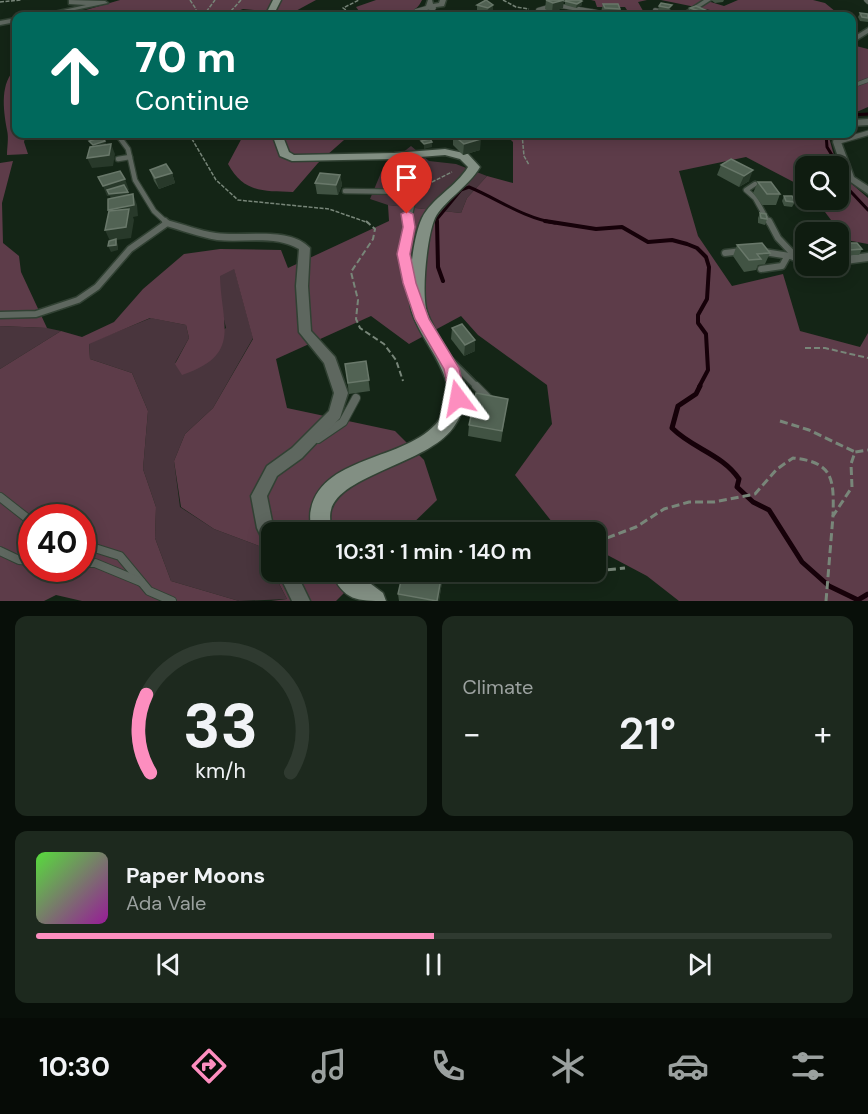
<!DOCTYPE html>
<html lang="en">
<head>
<meta charset="utf-8">
<style>
	:root { --surface:#0f1c10; --page:#1d291e; --text:#f1f3f6; --muted:#9ba19f; --line:#2f3a30; --accent:#fd8ebf }
	body { margin:0; font-family:"DM Sans",sans-serif; background:var(--page); color:var(--text); height:100vh; display:flex; flex-direction:column; font-size:22px; white-space:nowrap }
	* { box-sizing:border-box; margin:0 }
	p { font-size:20px; color:var(--muted) }
	.icon { flex:none; width:33px; height:33px; fill:none; stroke:currentColor; stroke-width:2; stroke-linecap:round; stroke-linejoin:round }
	.map { position:relative; height:601px; overflow:hidden }
	.details { display:flex; flex-direction:column; gap:15px; padding:15px; background:#080f09; flex:1 }
	.details>* { flex:none }
	.top-card { position:absolute; left:12px; top:12px; width:844px; height:126px; border-radius:12px; box-shadow:0 3px 15px #0003,0 0 0 2px var(--line); background:#00695c; color:#fff; overflow:hidden }
	.buttons { position:absolute; left:795px; top:156px; display:grid; gap:12px }
	.buttons a { display:grid; place-items:center; width:54px; height:54px; border-radius:12px; background:var(--surface); box-shadow:0 3px 15px #0003,0 0 0 2px var(--line); font-size:30px }
	.speed { position:absolute; left:18px; top:504px; display:flex; gap:12px; font-size:30px; font-weight:700; text-align:center }
	.speed>* { display:grid; place-content:center; width:78px; height:78px; border-radius:50%; background:var(--surface); box-shadow:0 3px 15px #0003,0 0 0 2px var(--line); line-height:1 }
	.speed .limit { border:9px solid #d22; background:#fff; color:#111 }
	.pin { position:absolute; display:grid; place-items:center; width:51px; height:51px; color:#fff; margin:-62px -26px; border-radius:50% 50% 50% 0; rotate:-45deg; box-shadow:0 0 6px #0007 }
	.pin .icon { rotate:45deg }
	.me { position:absolute; width:66px; margin:-33px; rotate:347deg; stroke-linejoin:round; filter:drop-shadow(0 0 4px #0008) }
	.turn { display:flex; align-items:center; gap:21px; height:126px; padding:0 24px; font-size:27px }
	.turn .icon { width:78px; height:78px; stroke-width:2.5 }
	.turn b { display:block; font-size:42px; line-height:51px }
	.big { font-size:45px; font-weight:600; line-height:1.1 }
	.details .card { flex:1; display:flex; flex-direction:column; justify-content:center; gap:9px; min-width:0; padding:0 21px; border-radius:12px; background:var(--page) }
	.details .dial { align-items:center; gap:0 }
	.dial svg { height:156px; overflow:visible; fill:none; stroke:var(--line); stroke-width:7; stroke-linecap:round; text-anchor:middle }
	.dial text { fill:var(--text); stroke:none }
	.song { display:flex; align-items:center; gap:18px }
	.cover { width:72px; height:72px; border-radius:9px; background:linear-gradient(135deg,hsl(110 70% 55%),hsl(300 70% 35%)) }
	.played { height:6px; border-radius:3px; background:linear-gradient(90deg,var(--accent) 50%,var(--line) 50%) }
	.keys { display:flex; justify-content:space-around; direction:ltr }
	.heat { display:flex; justify-content:space-between; align-items:center; font-size:33px; direction:ltr }
	.details .tiles { flex:1; display:grid; gap:15px; grid-template-columns:1fr 1fr }
	.card:last-child { grid-column:span 2 }
	.trip { position:absolute; left:261px; top:522px; width:345px; height:60px; border-radius:12px; background:var(--surface); box-shadow:0 3px 15px #0003,0 0 0 2px var(--line); font-weight:600; line-height:60px; text-align:center }
	.tab-bar { display:flex; height:96px; justify-content:space-around; align-items:center; background:#060b06; color:var(--muted) }
	.tab-bar .icon { width:42px; height:42px }
	.tab-bar .active { color:var(--accent) }
	.tab-bar b { font-size:27px; color:var(--text) }
	.map>svg:first-child { display:block }
</style>
</head>
<body>
<div class="map">
<svg width="868" height="601" viewBox="0 0 868 601">
	<rect width="100%" height="100%" fill="#142516"/>
	<!-- green -->
	<g fill="#49353d">
		<path d="M411 146 429 161 456 164 487 176 467 198 461 213 388 205 370 199 383 168Z"/>
		<path d="M234 268 253 338 213 408 185 434 174 461 180 507 214 529 259 546 287 599 239 601 171 581 155 538 156 507 143 469 148 411 132 373 90 359 89 343 151 318 186 325 189 338 175 363 226 328 220 302V275Z"/>
		<path d="M0 326 47 328 61 331 0 369Z"/>
	</g>
	<!-- forest -->
	<g fill="#5d3c49" fill-rule="evenodd">
		<path d="M120 0H316L292 13 291 16H258L254 10 243 9 224 16H54L79 12Z"/>
		<path d="M376 0H422C412 23 376 17 355 16L359 11 356 7Z"/>
		<path d="M591 0H647L638 2 646 16H631L625 7H597L595 1Z"/>
		<path d="M661 0H704L724 6 738 0H813L825 3 841 16H719L720 12Z"/>
		<path d="M852 45 868 49V107L852 114Z"/>
		<path d="M16 68V134H26L24 142 28 154 7 155C7 147 9 138 7 130 3 108 0 83 16 68Z"/>
		<path d="M244 134H341L344 140 318 163 293 192C263 191 244 193 228 164Z"/>
		<path d="M505 134H828L837 166H806L805 188 746 157 679 171 698 236 732 286 783 274 800 331 860 347 868 333V601H679L647 576 596 549V532H566L556 527 515 475 552 424 547 385 478 335 461 316 409 344 371 316 276 359 287 408 395 431 424 460 437 500 404 532H272L271 569 259 546 214 529 181 507 174 461 185 434 213 408 253 339 234 269 220 276C221 324 243 355 182 375L175 364 189 338 186 325 150 318 89 344 90 359 132 373 148 411 143 469 156 507 155 538 171 581 239 601H82L56 595 44 601H0V369L61 331 82 337 114 322 143 289 184 254 220 249 281 250 288 268 389 221 388 205 461 213 467 198 487 176 513 183V142ZM32 518H82V568H32Z"/>
		<path d="M13 161 2 203 3 243 19 256 21 272 47 328 0 326V163Z"/>
		<path d="M839 173 868 198V244L846 240 816 200H838Z"/>
		<path d="M273 572H365L336 601H271L287 599Z"/>
	</g>
	<g fill="none" stroke-linecap="round" stroke-linejoin="round">
		<!-- stream-far2 -->
		<g stroke="#160109" stroke-width="3">
			<path d="M852 115 868 114"/>
			<path d="M826 134 827 147 835 160 834 166"/>
			<path d="M838 178 868 210"/>
			<path d="M437 223V219L461 190 469 187C498 199 523 218 555 223"/>
		</g>
		<!-- stream-far1 -->
		<g stroke="#160109" stroke-width="4">
			<path d="M437 221 438 267 443 281"/>
			<path d="M545 221 596 229 622 227 648 242 672 240 687 244 697 248 706 257 709 267 707 299 698 315V323L706 334 708 370 699 387"/>
		</g>
		<!-- stream -->
		<path stroke="#160109" stroke-width="5" d="M700 386 696 394 678 406 672 428C693 449 722 454 739 479L737 487 753 502 769 510 802 562 829 586 858 600 868 594"/>
		<defs>
			<g id="lane-far3">
				<path d="M866 0 868 2"/>
				<path d="M434 8 429 12 434 16"/>
				<path d="M538 10 555 5 597 12"/>
				<path d="M655 10 684 16"/>
				<path d="M415 16 416 11 430 7"/>
				<path d="M477 16H481"/>
				<path d="M852 86 868 80"/>
			</g>
			<g id="lane-far2">
				<path d="M117 134 128 149 135 180 154 211 167 223"/>
				<path d="M837 142 868 133"/>
				<path d="M118 159 130 157"/>
				<path d="M755 184 746 190 755 198 769 223"/>
				<path d="M345 191 415 192 408 223"/>
			</g>
			<g id="lane-far1">
				<path d="M408 221 406 266 412 289"/>
				<path d="M769 221 778 238 796 257"/>
				<path d="M764 252 796 257"/>
				<path d="M725 253 742 251"/>
				<path d="M761 269 782 266 787 257"/>
				<path d="M0 315 36 314 78 300 97 287 130 249 167 223 165 221"/>
				<path d="M448 358 477 387"/>
			</g>
			<g id="lane">
				<path d="M476 386 492 402"/>
				<path d="M318 439 343 422 356 398"/>
				<path d="M0 497 32 522"/>
				<path d="M82 544 120 556 149 591 172 601"/>
				<path d="M0 551 19 560 32 561"/>
				<path d="M82 563H95L141 582"/>
			</g>
			<g id="street">
				<path d="M69 0 105 1 108 3 46 16H36L86 5 69 4Z"/>
				<path d="M428 0H432L433 4 439 3 440 0H446L444 6 429 8 426 6Z"/>
				<path d="M704 0H711L686 16H679Z"/>
				<path d="M592 10 595 12 594 13 568 16 567 14Z"/>
				<path d="M16 18V22L0 25V21Z"/>
				<path d="M868 28V33L852 43V38Z"/>
				<path d="M868 119V125L852 126V120Z"/>
				<path d="M835 134H843L841 142 854 177 868 186V194L845 178 833 142Z"/>
				<path d="M167 220C183 224 200 231 216 233 244 237 290 226 310 248L308 286 311 331 335 357 348 393 340 418 302 458 277 476 267 496 273 526 276 532H272V549L266 547 257 528 251 496 267 466 292 448 329 411 334 393 324 363 299 332 296 286 299 249C274 235 245 243 217 240 199 237 181 230 163 225L162 223Z"/>
				<path d="M796 253 806 254V262L792 260 790 257Z"/>
				<path d="M868 253V261L838 265V257Z"/>
				<path d="M278 572H296L310 601H292Z"/>
			</g>
			<g id="secondary">
				<path d="M273 0H281L273 16H265Z"/>
				<path d="M272 134H282L289 152 294 155 394 153 445 149 468 154 480 167C469 186 443 202 435 218 427 236 421 293 427 312 440 351 486 384 453 428 428 463 340 475 331 510 329 516 331 526 331 532H311C311 525 309 516 311 509 323 453 414 461 441 417 464 380 422 346 412 312 406 293 413 236 422 218 432 198 456 187 468 167L460 159 445 155 394 159 292 161 280 156Z"/>
				<path d="M331 572H355L383 593 386 601C357 601 344 601 331 572Z"/>
			</g>
		</defs>
		<!-- lane-far3 casing -->
		<use href="#lane-far3" stroke="#314133" stroke-width="5"/>
		<!-- lane-far2 casing -->
		<use href="#lane-far2" stroke="#314133" stroke-width="7"/>
		<!-- lane-far1 casing -->
		<use href="#lane-far1" stroke="#314133" stroke-width="9"/>
		<!-- lane casing -->
		<use href="#lane" stroke="#314133" stroke-width="10"/>
		<!-- street casing -->
		<use href="#street" stroke="#314133" stroke-width="3"/>
		<!-- secondary casing -->
		<use href="#secondary" stroke="#314133" stroke-width="3"/>
		<!-- path-far2 -->
		<g stroke="#788679" stroke-width="1.5" stroke-dasharray="4 1.5" stroke-linecap="butt">
			<path d="M190 0 196 9V16"/>
			<path d="M503 0 516 7 529 9"/>
			<path d="M0 2 21 0"/>
			<path d="M203 16 215 0"/>
			<path d="M231 16 230 12 241 0"/>
			<path d="M343 16 349 12 343 8 359 0"/>
			<path d="M189 134 216 180 238 200 329 209 369 223"/>
			<path d="M522 134 524 156 529 165"/>
			<path d="M422 187 452 172"/>
		</g>
		<!-- path-far1 -->
		<g stroke="#788679" stroke-width="2" stroke-dasharray="6 3" stroke-linecap="butt">
			<path d="M366 221 375 229 373 239 351 272 358 300 356 319 360 328 384 344 396 360 403 381"/>
			<path d="M805 348H825L868 358"/>
		</g>
		<!-- path -->
		<g stroke="#788679" stroke-width="3" stroke-dasharray="8 4" stroke-linecap="butt">
			<path d="M780 421 809 430 855 452"/>
			<path d="M596 542 636 527 664 509 689 502H714L755 494 777 469 793 458C834 462 834 480 833 516"/>
			<path d="M596 571 625 568"/>
			<path d="M539 572 542 577 588 572"/>
			<path d="M826 601 833 516 852 487 851 464 855 452 868 450"/>
		</g>
		<!-- lane-far3 -->
		<use href="#lane-far3" stroke="#5e675f" stroke-width="4"/>
		<!-- lane-far2 -->
		<use href="#lane-far2" stroke="#5e675f" stroke-width="4.5"/>
		<!-- lane-far1 -->
		<use href="#lane-far1" stroke="#5e675f" stroke-width="6"/>
		<!-- lane -->
		<use href="#lane" stroke="#5e675f" stroke-width="8"/>
		<!-- street -->
		<use href="#street" fill="#5e675f" fill-rule="evenodd"/>
		<!-- secondary -->
		<use href="#secondary" fill="#828f83" fill-rule="evenodd"/>
	</g>
	<!-- wall -->
	<g fill="#415343">
		<path d="M546 0 563 8 552 12 545 9Z"/>
		<path d="M711 0H724L723 2 715 3Z"/>
		<path d="M565 1H582V5L576 8 565 5Z"/>
		<path d="M661 3 671 10 668 12 658 10 659 6Z"/>
		<path d="M603 4 620 9 619 16H603L601 12Z"/>
		<path d="M477 5H493V13L487 16 477 14Z"/>
		<path d="M696 6 708 16H688L690 8Z"/>
		<path d="M860 13 868 14V22L860 21 858 17Z"/>
		<path d="M453 135 480 150 463 155 453 145Z"/>
		<path d="M731 159 749 181 739 187 717 175 721 165Z"/>
		<path d="M150 170 172 173 175 183 159 189 154 181Z"/>
		<path d="M340 175 342 185 338 195 317 194 315 183Z"/>
		<path d="M758 182 780 194 776 205H762L753 193Z"/>
		<path d="M784 196 795 202 792 207 784 206 782 201Z"/>
		<path d="M760 213 767 219 765 225 758 223V218Z"/>
		<path d="M845 243 862 249 859 255H847L843 250 841 253H838V248L843 246Z"/>
		<path d="M737 245 770 253 765 264 758 265 756 270 744 272 733 256Z"/>
		<path d="M452 328 475 340V351L464 356 451 339Z"/>
		<path d="M366 361 370 391 349 394 345 364Z"/>
		<path d="M506 410 501 442 468 436 469 425Z"/>
		<path d="M442 582 439 601H399L398 594Z"/>
	</g>
	<!-- shaded-wall -->
	<g fill="#28392a">
		<path d="M564 0 563 8 552 12 553 3Z"/>
		<path d="M582 1V5L576 8 577 4Z"/>
		<path d="M493 5V13L487 16 488 8Z"/>
		<path d="M710 12 708 16H702V15Z"/>
		<path d="M92 134H107L93 137Z"/>
		<path d="M481 139 480 150 463 155 464 144Z"/>
		<path d="M105 141 107 146 95 150 93 145Z"/>
		<path d="M432 142V147L424 149V144Z"/>
		<path d="M111 144 115 154 113 166 92 168 87 158Z"/>
		<path d="M753 170 749 181 739 187 744 176Z"/>
		<path d="M172 173 175 183 159 189 155 178Z"/>
		<path d="M340 175 342 185 338 195 336 185Z"/>
		<path d="M125 179 129 190 118 193 128 192 130 197 111 200 110 196H107L103 186Z"/>
		<path d="M133 194 137 205 138 216 133 217 134 220 131 238 116 240 118 245V250L111 252 108 246 110 241 105 230 113 221 108 210Z"/>
		<path d="M475 340V351L464 356 465 345Z"/>
		<path d="M442 573V582L439 601H437Z"/>
	</g>
	<!-- building -->
	<g fill="#526354" stroke="#69786a" stroke-width="1.5">
		<path d="M486 0 493 5 488 8 477 5Z"/>
		<path d="M546 0H564L553 3Z"/>
		<path d="M567 0H580L582 1 577 4 565 1Z"/>
		<path d="M661 3 672 5 669 8 659 6Z"/>
		<path d="M603 4H618L620 9 605 8Z"/>
		<path d="M696 6 710 12 702 15 692 11 696 10 690 8Z"/>
		<path d="M860 13 868 14V18L862 17Z"/>
		<path d="M454 14 458 16H437Z"/>
		<path d="M459 134H474L481 139 464 144 453 135Z"/>
		<path d="M102 137 105 141 93 145 89 141Z"/>
		<path d="M430 139 432 142 424 144 421 141Z"/>
		<path d="M111 144 109 155 87 158 90 147Z"/>
		<path d="M731 159 753 170 744 176 721 165Z"/>
		<path d="M166 164 172 173 155 178 150 170Z"/>
		<path d="M120 171 125 179 103 186 98 177Z"/>
		<path d="M320 173 340 175 336 185 315 183Z"/>
		<path d="M758 182H771L780 194H767Z"/>
		<path d="M124 185 128 192 109 194 107 190Z"/>
		<path d="M133 194 134 205 108 210V199Z"/>
		<path d="M784 196H792L795 202 786 201Z"/>
		<path d="M129 209 126 227 105 230 109 211Z"/>
		<path d="M760 213 766 214 767 219 761 218Z"/>
		<path d="M116 239V245L108 246 109 241Z"/>
		<path d="M762 243 770 253 757 254 761 259 749 260 737 245Z"/>
		<path d="M838 243H841L844 248H838Z"/>
		<path d="M845 243H857L862 249 850 250Z"/>
		<path d="M462 324 475 340 465 345 452 328Z"/>
		<path d="M366 361 369 380 348 383 345 364Z"/>
		<path d="M476 393 508 399 502 431 469 425Z"/>
		<path d="M403 572H434L442 573 437 601 398 594Z"/>
	</g>
	<!-- route -->
	<path fill="#fd8ebf" stroke="#a45c7c" stroke-width="1.5" d="M407 211 413 214 415 227 410 254 416 283 429 319 459 368 466 398 458 404 450 398 444 369 415 319 403 283 397 254 403 227 401 214Z"/>
</svg>
<div class="buttons">
<a><svg class="icon" aria-label="search" viewBox="0 0 24 24"><circle cx="10" cy="10" r="6"/><path d="M15 15l6 6"/></svg></a>
<a><svg class="icon" aria-label="layers" viewBox="0 0 24 24"><path d="M12 4l9 5-9 5-9-5zM3 14l9 5 9-5"/></svg></a>
</div>
<div class="speed"><div class="limit">40</div></div>
<div class="pin" style="left:407px;top:214px;background:#d93025"><svg class="icon" aria-label="arrive" viewBox="0 0 24 24"><path d="M6 21V4h12l-3 4 3 4H6"/></svg></div>
<svg class="me" style="left:458px;top:398px" viewBox="-20 -20 40 40"><path d="M0-17L14 15 0 8-14 15z" fill="#fd8ebf" stroke="#fff" stroke-width="4"/></svg>
<div class="trip">10:31 · 1 min · 140 m</div>
<div class="top-card">
<div class="turn"><svg class="icon" aria-label="ahead" viewBox="0 0 24 24"><path d="M12 20V5M6 11l6-6 6 6"/></svg><div><b>70 m</b>Continue</div></div>
</div>
</div>
<section class="details">
<div class="tiles">
<div class="card dial"><svg viewBox="0 0 100 80">
<path d="M14 69A42 42 0 1 1 86 69"/>
<path d="M14 69A42 42 0 0 1 12 29" stroke="#fd8ebf"/>
<text x="50" y="56" font-size="32" font-weight="700">33</text>
<text x="50" y="72" font-size="11">km/h</text>
</svg></div>
<div class="card"><p>Climate</p>
<div class="heat"><a>−</a><b class="big">21°</b><a>+</a></div>
</div>
<div class="card">
<div class="song"><i class="cover"></i><div><b>Paper Moons</b><p>Ada Vale</p></div></div>
<div class="played"></div>
<div class="keys"><svg class="icon" aria-label="previous" viewBox="0 0 24 24"><path d="M18 5L8 12l10 7zM5 5v14"/></svg><svg class="icon" aria-label="pause" viewBox="0 0 24 24"><path d="M8 5v14M16 5v14"/></svg><svg class="icon" aria-label="next" viewBox="0 0 24 24"><path d="M6 5l10 7-10 7zM19 5v14"/></svg></div>
</div>
</div>
</section>
<nav class="tab-bar">
<b>10:30</b>
<svg class="icon active" aria-label="directions" viewBox="0 0 24 24"><path d="M12 3l9 9-9 9-9-9zM9 14v-3h6M13 9l2 2-2 2"/></svg>
<svg class="icon" aria-label="music" viewBox="0 0 24 24"><path d="M9 18V5l10-2v13"/><circle cx="6" cy="18" r="3"/><circle cx="16" cy="16" r="3"/></svg>
<svg class="icon" aria-label="phone" viewBox="0 0 24 24"><path d="M5 4h4l2 5-3 2q2 4 5 5l2-3 5 2v4C11 20 4 13 5 4z"/></svg>
<svg class="icon" aria-label="climate" viewBox="0 0 24 24"><path d="M12 3v18M4 7l16 10M4 17L20 7"/></svg>
<svg class="icon" aria-label="car" viewBox="0 0 24 24"><path d="M5 17H2v-5l4-1 3-4h7l3 4 3 1v5h-3M9 17h6M6 11h13"/><circle cx="7" cy="17" r="2"/><circle cx="17" cy="17" r="2"/></svg>
<svg class="icon" aria-label="filters" viewBox="0 0 24 24"><path d="M4 7h16M4 17h16"/><circle cx="9" cy="7" r="2"/><circle cx="15" cy="17" r="2"/></svg>
</nav>
</body>
</html>
